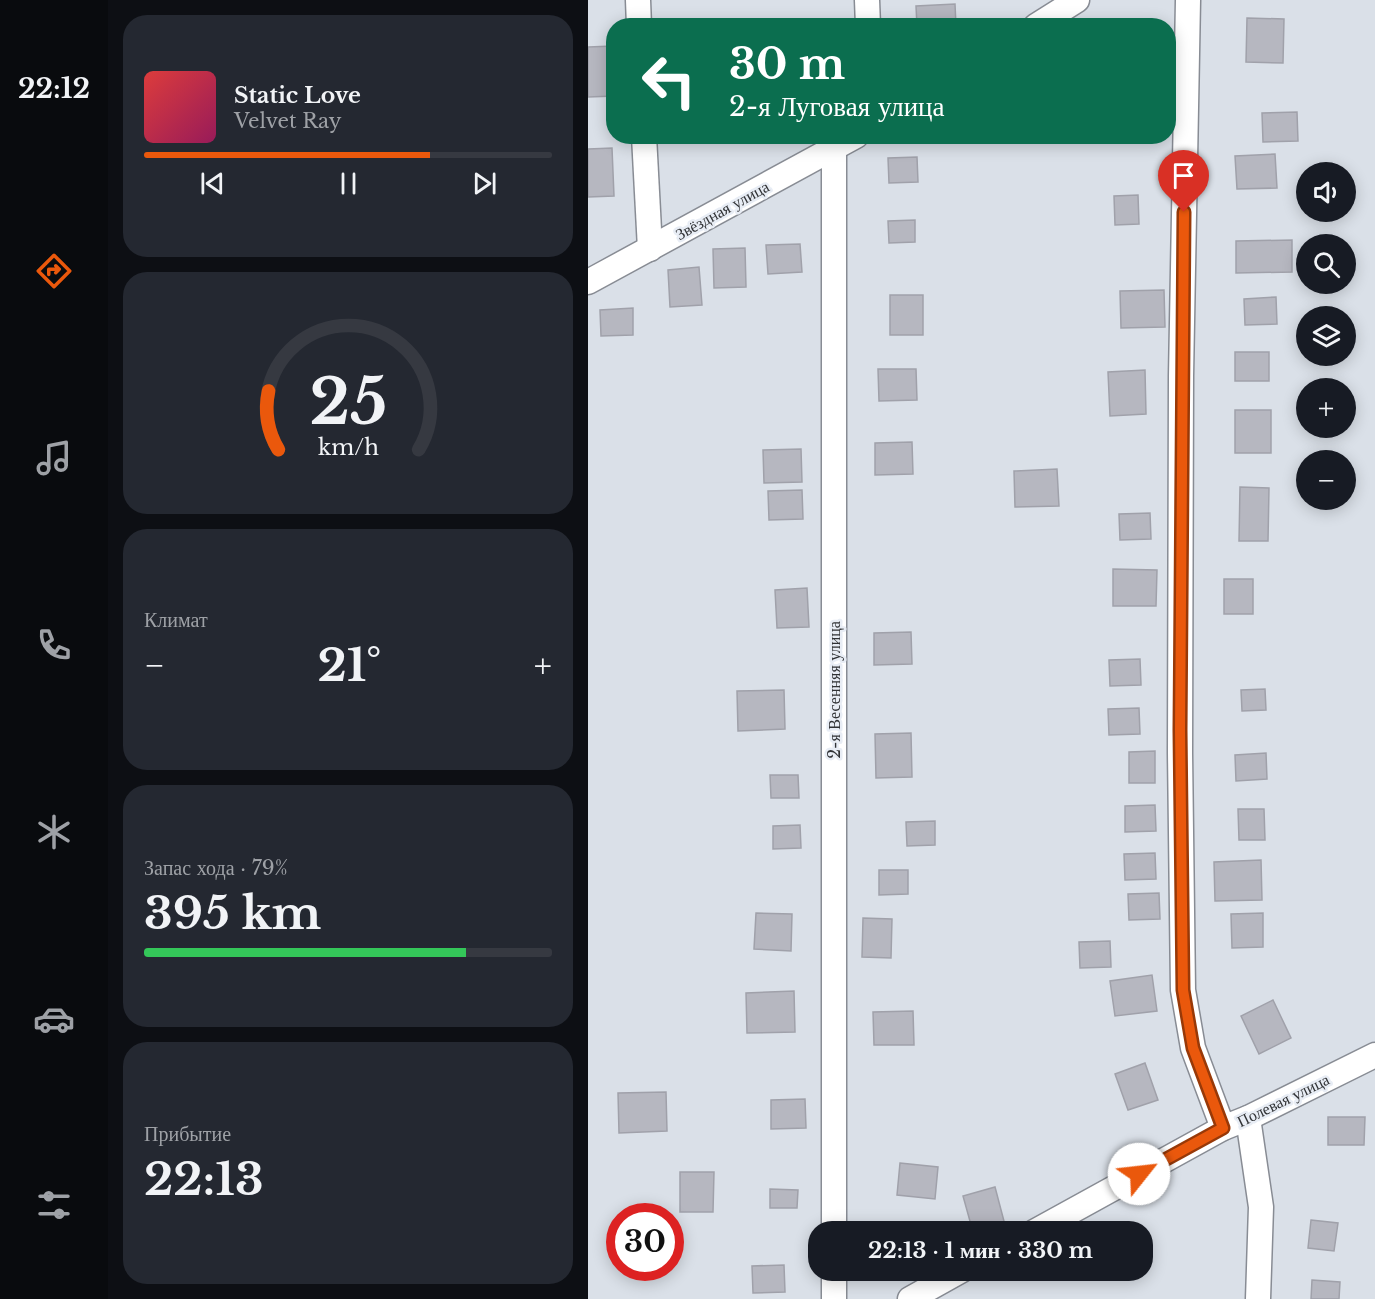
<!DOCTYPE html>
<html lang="ru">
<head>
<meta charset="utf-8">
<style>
	:root { --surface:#171b24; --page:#242831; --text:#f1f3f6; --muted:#9ea1a6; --line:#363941; --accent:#ea580c }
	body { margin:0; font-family:"Libre Baskerville",serif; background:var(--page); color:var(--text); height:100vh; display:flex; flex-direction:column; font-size:22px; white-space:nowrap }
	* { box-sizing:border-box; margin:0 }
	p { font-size:20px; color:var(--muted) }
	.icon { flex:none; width:33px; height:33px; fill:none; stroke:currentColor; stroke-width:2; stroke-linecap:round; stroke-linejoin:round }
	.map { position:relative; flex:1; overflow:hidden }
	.side { display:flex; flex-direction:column; gap:15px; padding:15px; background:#0d0f14; width:480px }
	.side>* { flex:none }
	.guide { position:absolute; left:18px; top:18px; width:570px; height:126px; border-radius:24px; box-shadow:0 3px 15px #0003; background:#0b6e4f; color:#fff; overflow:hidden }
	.fabs { position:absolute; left:708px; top:162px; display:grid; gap:12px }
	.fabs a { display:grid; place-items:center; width:60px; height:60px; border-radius:50%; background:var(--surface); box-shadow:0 3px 15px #0003; font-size:30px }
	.speed { position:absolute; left:18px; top:1203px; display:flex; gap:12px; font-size:30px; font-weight:700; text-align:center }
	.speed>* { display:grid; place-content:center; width:78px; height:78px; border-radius:50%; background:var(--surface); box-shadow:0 3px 15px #0003; line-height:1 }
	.speed .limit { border:9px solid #d22; background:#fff; color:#111 }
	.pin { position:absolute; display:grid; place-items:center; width:51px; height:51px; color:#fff; margin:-62px -26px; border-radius:50% 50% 50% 0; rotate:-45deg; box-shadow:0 0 6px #0007 }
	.pin .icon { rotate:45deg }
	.me { position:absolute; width:66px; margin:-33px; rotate:61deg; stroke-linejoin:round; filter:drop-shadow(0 0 4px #0008) }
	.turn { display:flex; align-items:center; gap:21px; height:126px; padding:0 24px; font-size:27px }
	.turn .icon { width:78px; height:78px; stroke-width:2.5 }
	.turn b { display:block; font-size:42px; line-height:51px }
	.big { font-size:45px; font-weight:700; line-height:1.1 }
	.side .widget { flex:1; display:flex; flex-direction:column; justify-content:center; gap:9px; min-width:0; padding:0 21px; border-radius:24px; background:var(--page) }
	.side .dial { align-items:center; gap:0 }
	.dial svg { height:156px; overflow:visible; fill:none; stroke:var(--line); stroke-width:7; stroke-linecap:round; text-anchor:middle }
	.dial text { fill:var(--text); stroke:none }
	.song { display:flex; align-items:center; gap:18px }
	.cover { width:72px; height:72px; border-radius:9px; background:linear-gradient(135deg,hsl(0 70% 55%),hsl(330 70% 35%)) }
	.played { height:6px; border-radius:3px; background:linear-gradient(90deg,var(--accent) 70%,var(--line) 70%) }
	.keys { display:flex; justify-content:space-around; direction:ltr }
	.heat { display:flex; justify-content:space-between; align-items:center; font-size:33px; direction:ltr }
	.charge { height:9px; border-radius:4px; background:linear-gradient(90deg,#34c759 79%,var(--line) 0) }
	.trip { position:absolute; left:220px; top:1221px; width:345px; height:60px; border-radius:24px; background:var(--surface); box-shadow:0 3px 15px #0003; font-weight:700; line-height:60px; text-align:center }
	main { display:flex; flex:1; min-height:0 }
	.menu { display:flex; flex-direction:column; width:108px; justify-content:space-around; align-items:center; background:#090b0e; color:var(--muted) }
	.menu .icon { width:42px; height:42px }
	.menu .on { color:var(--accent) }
	.menu b { font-size:27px; color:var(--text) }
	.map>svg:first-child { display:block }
</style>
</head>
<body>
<main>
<nav class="menu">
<b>22:12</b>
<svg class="icon on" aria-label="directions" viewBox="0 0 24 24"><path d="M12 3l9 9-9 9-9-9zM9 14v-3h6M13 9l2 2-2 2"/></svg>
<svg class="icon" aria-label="music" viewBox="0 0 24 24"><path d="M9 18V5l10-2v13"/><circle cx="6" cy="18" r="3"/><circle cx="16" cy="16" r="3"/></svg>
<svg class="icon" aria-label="phone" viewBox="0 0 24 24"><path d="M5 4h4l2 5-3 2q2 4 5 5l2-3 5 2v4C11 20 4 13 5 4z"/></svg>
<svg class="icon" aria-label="climate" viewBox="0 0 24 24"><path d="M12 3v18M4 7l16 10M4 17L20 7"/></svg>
<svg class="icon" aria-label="car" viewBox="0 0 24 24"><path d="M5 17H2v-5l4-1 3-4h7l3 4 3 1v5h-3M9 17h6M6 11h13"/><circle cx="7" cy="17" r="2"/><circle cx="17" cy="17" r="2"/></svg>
<svg class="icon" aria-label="filters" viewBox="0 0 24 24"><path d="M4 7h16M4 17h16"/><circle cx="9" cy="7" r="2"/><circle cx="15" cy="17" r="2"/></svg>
</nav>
<section class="side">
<div class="widget">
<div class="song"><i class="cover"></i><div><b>Static Love</b><p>Velvet Ray</p></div></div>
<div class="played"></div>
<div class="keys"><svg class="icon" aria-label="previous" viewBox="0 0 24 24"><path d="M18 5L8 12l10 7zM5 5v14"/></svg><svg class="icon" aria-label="pause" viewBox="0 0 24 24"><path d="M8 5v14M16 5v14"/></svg><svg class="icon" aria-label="next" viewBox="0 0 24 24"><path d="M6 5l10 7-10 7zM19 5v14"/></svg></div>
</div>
<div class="widget dial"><svg viewBox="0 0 100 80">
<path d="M14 69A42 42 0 1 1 86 69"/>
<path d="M14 69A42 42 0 0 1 9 39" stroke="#ea580c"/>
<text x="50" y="56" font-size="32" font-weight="700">25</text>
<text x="50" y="72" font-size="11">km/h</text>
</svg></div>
<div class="widget"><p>Климат</p>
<div class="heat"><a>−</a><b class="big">21°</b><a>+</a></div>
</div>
<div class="widget"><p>Запас хода · 79%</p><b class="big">395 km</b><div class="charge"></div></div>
<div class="widget"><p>Прибытие</p><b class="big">22:13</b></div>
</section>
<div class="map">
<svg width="787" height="1299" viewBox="0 0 787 1299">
	<rect width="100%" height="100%" fill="#dae0e8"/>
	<!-- building -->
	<g fill="#b6b7c0" stroke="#a0a1aa" stroke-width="1.5">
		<path d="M367 4 368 26H329L328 6Z"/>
		<path d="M659 18 696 19 695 63 658 62Z"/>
		<path d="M25 46 26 96 0 97V47Z"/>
		<path d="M709 112 710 141 675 142 674 113Z"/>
		<path d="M525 136H559V139L525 140Z"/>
		<path d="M24 148 26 196 0 197V149Z"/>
		<path d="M687 154 689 188 649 189 647 156Z"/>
		<path d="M329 157 330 182 301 183 300 158Z"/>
		<path d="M550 195 551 224 527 225 526 196Z"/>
		<path d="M327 220V242L301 243 300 221Z"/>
		<path d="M704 240V272L648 273V241Z"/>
		<path d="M212 244 214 272 180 274 178 245Z"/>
		<path d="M157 248 158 287 126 288 125 249Z"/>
		<path d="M111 267 114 305 82 307 80 270Z"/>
		<path d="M576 290 577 327 533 328 532 291Z"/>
		<rect x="302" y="295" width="33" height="40"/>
		<path d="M688 297 689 324 657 325 656 299Z"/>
		<path d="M45 308V335L13 336 12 310Z"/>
		<rect x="647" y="352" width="34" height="29"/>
		<path d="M290 369H328L329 400 291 401Z"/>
		<path d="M557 370 558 414 522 416 520 372Z"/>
		<rect x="647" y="410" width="36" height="43"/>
		<path d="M324 442 325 474 287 475V443Z"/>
		<path d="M213 449 214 482 176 483 175 450Z"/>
		<path d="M469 469 471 506 427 507 426 471Z"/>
		<path d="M652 487 681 488 680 541H651Z"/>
		<path d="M214 490 215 519 181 520 180 491Z"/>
		<path d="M562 513 563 539 532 540 531 514Z"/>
		<path d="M525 569 569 570 568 606H525Z"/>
		<rect x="636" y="579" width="29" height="35"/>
		<path d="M219 588 221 627 189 628 187 590Z"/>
		<path d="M323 632 324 664 286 665V633Z"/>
		<path d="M552 659 553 685 522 686 521 660Z"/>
		<path d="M677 689 678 710 654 711 653 690Z"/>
		<path d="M196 690 197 729 150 731 149 691Z"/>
		<path d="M551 708 552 734 521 735 520 709Z"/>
		<path d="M323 733 324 777 288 778 287 734Z"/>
		<path d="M567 751V783H541V752Z"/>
		<path d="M678 753 679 779 648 781 647 755Z"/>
		<path d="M182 775H210L211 798H183Z"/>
		<path d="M567 805 568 831 537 832V806Z"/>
		<path d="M650 809H676L677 840H651Z"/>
		<path d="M347 821V845L319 846 318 822Z"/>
		<path d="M212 825 213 848 185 849V826Z"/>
		<path d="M567 853 568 879 537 880 536 854Z"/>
		<path d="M673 860 674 900 627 901 626 862Z"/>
		<path d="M291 870H320V894L291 895Z"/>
		<path d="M571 893 572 919 541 920 540 894Z"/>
		<path d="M168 913 204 914 203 951 166 949Z"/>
		<path d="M675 913V947L644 948 643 914Z"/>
		<path d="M275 918 304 919 303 958 274 957Z"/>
		<path d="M522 941 523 967 492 968 491 942Z"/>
		<path d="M564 975 569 1011 527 1016 522 981Z"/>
		<path d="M206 991 207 1032 159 1033 158 993Z"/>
		<path d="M685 1000 703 1038 671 1054 653 1016Z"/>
		<path d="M325 1011 326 1045H286L285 1012Z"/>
		<path d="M557 1063 570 1100 540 1110 527 1074Z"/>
		<path d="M78 1092 79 1131 31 1133 30 1093Z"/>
		<path d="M217 1099 218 1128 183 1129V1100Z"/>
		<path d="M740 1117H777L776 1145H740Z"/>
		<path d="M312 1163 350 1167 347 1199 309 1195Z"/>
		<path d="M92 1172H126L125 1212H92Z"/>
		<path d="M407 1187 417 1225 392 1232H385L375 1196Z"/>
		<path d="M182 1189 210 1190 209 1208H182Z"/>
		<path d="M723 1220 750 1223 746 1251 720 1248Z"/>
		<path d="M196 1265 197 1292 165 1293 164 1266Z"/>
		<path d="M724 1280 752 1282 751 1299H723Z"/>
	</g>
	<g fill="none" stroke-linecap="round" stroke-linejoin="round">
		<defs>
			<g id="street">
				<path d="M50 0 51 26"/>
				<path d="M279 0 280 26"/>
				<path d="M600 0 593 376 592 753 595 990 605 1048 635 1128"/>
				<path d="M448 26 489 0"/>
				<path d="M56 136 62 249"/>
				<path d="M246 149V1232"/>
				<path d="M0 282 268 136"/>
				<path d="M660 1118 673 1207 670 1299"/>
				<path d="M446 1232 635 1128 660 1118 787 1055"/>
				<path d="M246 1270V1299"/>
				<path d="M322 1299 374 1270"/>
			</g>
		</defs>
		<!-- street casing -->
		<use href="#street" stroke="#888c94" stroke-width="27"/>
		<!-- street -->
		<use href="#street" stroke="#fff" stroke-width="24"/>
	</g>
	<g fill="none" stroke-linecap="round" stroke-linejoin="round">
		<defs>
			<path id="route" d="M551 1174 635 1128 605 1048 595 990 592 730 596 212"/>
		</defs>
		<!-- route casing -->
		<use href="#route" stroke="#983908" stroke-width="15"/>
		<!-- route -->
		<use href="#route" stroke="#ea580c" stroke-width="10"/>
	</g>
	<g text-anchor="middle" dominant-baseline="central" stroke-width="5" stroke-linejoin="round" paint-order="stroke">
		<!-- street labels -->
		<g font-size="16" fill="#303235" stroke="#e8edf5">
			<text transform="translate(134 210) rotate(-29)">Звёздная улица</text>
			<text transform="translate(246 690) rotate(-90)">2-я Весенняя улица</text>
			<text transform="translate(695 1100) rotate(-26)">Полевая улица</text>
		</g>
	</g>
</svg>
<div class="fabs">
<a><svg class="icon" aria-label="sound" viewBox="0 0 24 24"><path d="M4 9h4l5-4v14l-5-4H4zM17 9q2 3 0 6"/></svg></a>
<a><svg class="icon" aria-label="search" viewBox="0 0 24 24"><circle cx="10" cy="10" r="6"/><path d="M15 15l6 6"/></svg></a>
<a><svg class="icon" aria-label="layers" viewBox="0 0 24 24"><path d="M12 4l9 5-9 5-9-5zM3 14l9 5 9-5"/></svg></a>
<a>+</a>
<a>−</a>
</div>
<div class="speed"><div class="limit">30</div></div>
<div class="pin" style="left:596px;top:212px;background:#d93025"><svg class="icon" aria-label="arrive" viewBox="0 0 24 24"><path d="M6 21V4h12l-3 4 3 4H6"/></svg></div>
<svg class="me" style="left:551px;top:1174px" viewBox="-20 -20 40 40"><circle r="19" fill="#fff"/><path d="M0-13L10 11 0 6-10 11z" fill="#ea580c"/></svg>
<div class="trip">22:13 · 1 мин · 330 m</div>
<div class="guide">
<div class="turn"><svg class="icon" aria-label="left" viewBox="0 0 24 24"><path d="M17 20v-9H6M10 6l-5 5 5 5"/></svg><div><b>30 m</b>2-я Луговая улица</div></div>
</div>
</div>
</main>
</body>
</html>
